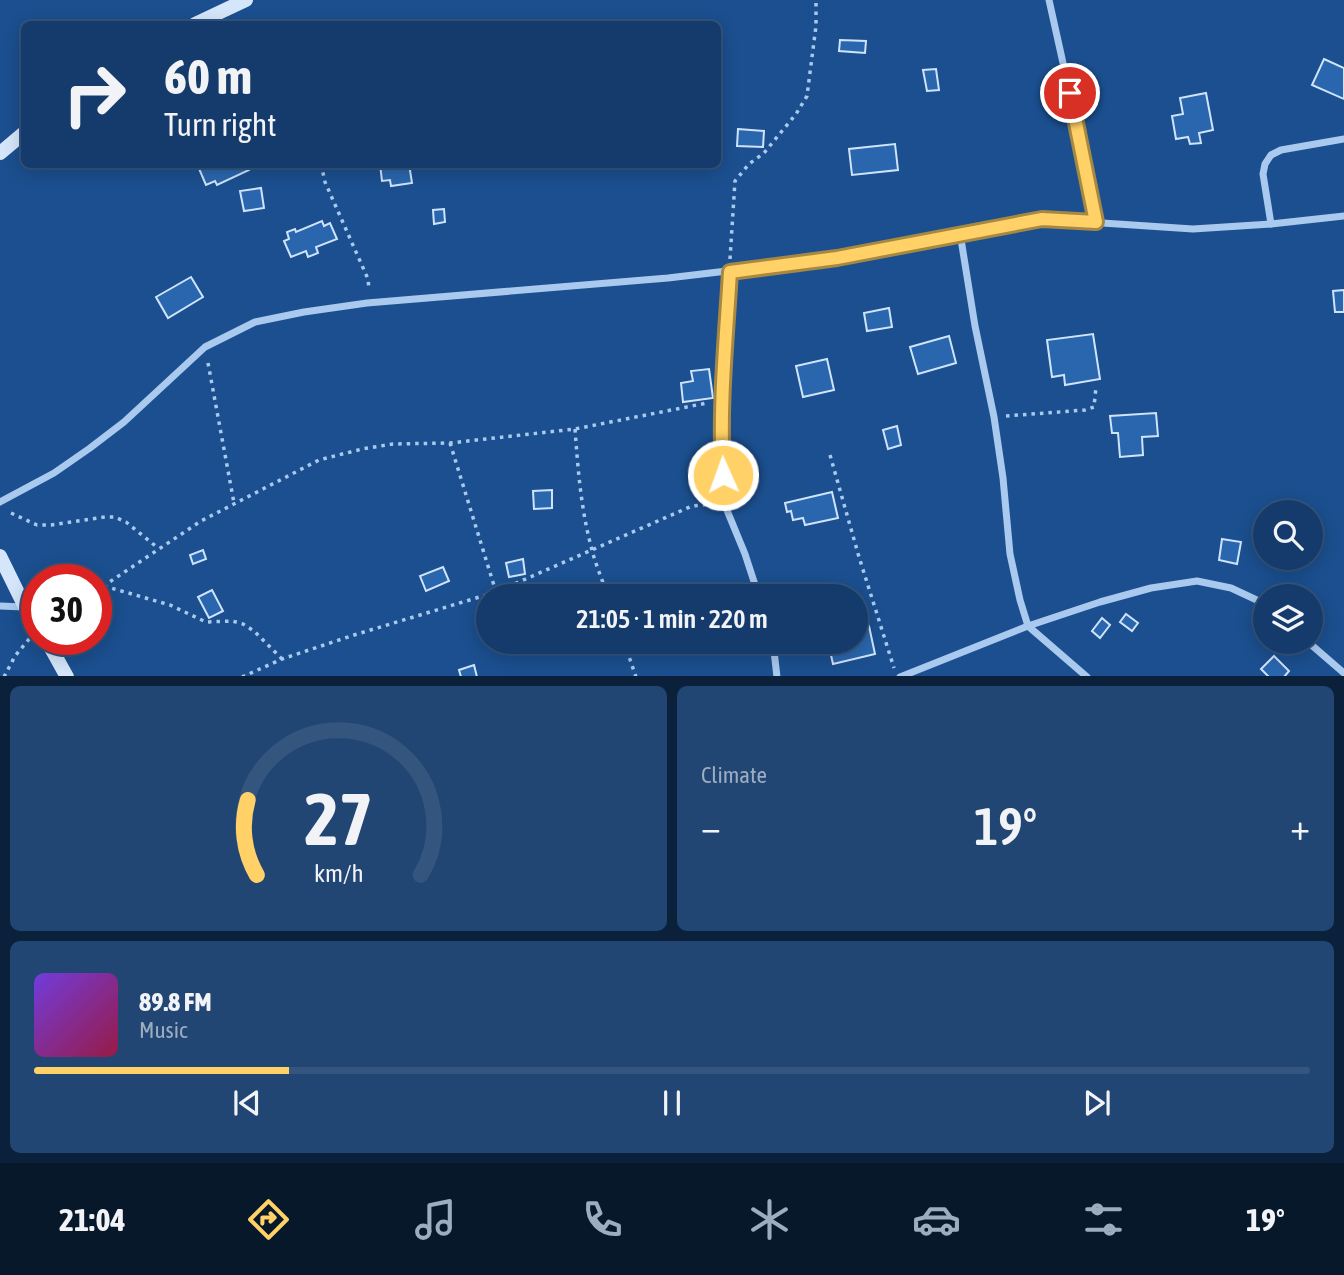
<!DOCTYPE html>
<html lang="en">
<head>
<meta charset="utf-8">
<style>
	:root { --surface:#143b6b; --page:#214673; --text:#f1f3f6; --muted:#9dadc1; --line:#33557e; --accent:#ffd166 }
	body { margin:0; font-family:"Asap Condensed",sans-serif; background:var(--page); color:var(--text); height:100vh; display:flex; flex-direction:column; font-size:26px; white-space:nowrap }
	* { box-sizing:border-box; margin:0 }
	p { font-size:23px; color:var(--muted) }
	.icon { flex:none; width:38px; height:38px; fill:none; stroke:currentColor; stroke-width:2; stroke-linecap:round; stroke-linejoin:round }
	.map { position:relative; height:676px; overflow:hidden }
	.side { display:flex; flex-direction:column; gap:10px; padding:10px; background:#0b203b; flex:1 }
	.side>* { flex:none }
	.top-card { position:absolute; left:21px; top:21px; width:700px; height:147px; border-radius:10px; box-shadow:0 4px 18px #0003,0 0 0 2px var(--line); background:#143b6b; color:var(--text); overflow:hidden }
	.buttons { position:absolute; left:1253px; top:500px; display:grid; gap:14px }
	.buttons a { display:grid; place-items:center; width:70px; height:70px; border-radius:50%; background:var(--surface); box-shadow:0 4px 18px #0003,0 0 0 2px var(--line); font-size:35px }
	.speed { position:absolute; left:21px; top:564px; display:flex; gap:14px; font-size:35px; font-weight:700; text-align:center }
	.speed>* { display:grid; place-content:center; width:91px; height:91px; border-radius:50%; background:var(--surface); box-shadow:0 4px 18px #0003,0 0 0 2px var(--line); line-height:1 }
	.speed .limit { border:10px solid #d22; background:#fff; color:#111 }
	.pin { position:absolute; display:grid; place-items:center; width:60px; height:60px; color:#fff; margin:-30px; border:4px solid #fff; border-radius:50%; box-shadow:0 2px 7px #0007 }
	.me { position:absolute; width:77px; margin:-38px; rotate:358deg; stroke-linejoin:round; filter:drop-shadow(0 0 5px #0008) }
	.turn { display:flex; align-items:center; gap:24px; height:147px; padding:0 28px; font-size:32px }
	.turn .icon { width:91px; height:91px; stroke-width:2.5 }
	.turn b { display:block; font-size:49px; line-height:60px }
	.big { font-size:52px; font-weight:600; line-height:1.1 }
	.side .tile { flex:1; display:flex; flex-direction:column; justify-content:center; gap:10px; min-width:0; padding:0 24px; border-radius:10px; background:var(--page) }
	.side .dial { align-items:center; gap:0 }
	.dial svg { height:182px; overflow:visible; fill:none; stroke:var(--line); stroke-width:7; stroke-linecap:round; text-anchor:middle }
	.dial text { fill:var(--text); stroke:none }
	.song { display:flex; align-items:center; gap:21px }
	.cover { width:84px; height:84px; border-radius:10px; background:linear-gradient(135deg,hsl(260 70% 55%),hsl(340 70% 35%)) }
	.played { height:7px; border-radius:4px; background:linear-gradient(90deg,var(--accent) 20%,var(--line) 20%) }
	.keys { display:flex; justify-content:space-around; direction:ltr }
	.heat { display:flex; justify-content:space-between; align-items:center; font-size:38px; direction:ltr }
	.side .tiles { flex:1; display:grid; gap:10px; grid-template-columns:1fr 1fr }
	.tile:last-child { grid-column:span 2 }
	.trip { position:absolute; left:476px; top:584px; width:392px; height:70px; border-radius:35px; background:var(--surface); box-shadow:0 4px 18px #0003,0 0 0 2px var(--line); font-weight:600; line-height:70px; text-align:center }
	.tab-bar { display:flex; height:112px; justify-content:space-around; align-items:center; background:#08182b; color:var(--muted) }
	.tab-bar .icon { width:49px; height:49px }
	.tab-bar .active { color:var(--accent) }
	.tab-bar b { font-size:32px; color:var(--text) }
	.map>svg:first-child { display:block }
</style>
</head>
<body>
<div class="map">
<svg width="1344" height="677" viewBox="0 0 1344 677">
	<rect width="100%" height="100%" fill="#1b4f8f"/>
	<!-- building -->
	<g fill="#2a66ad" stroke="#cfe3fa" stroke-width="2">
		<path d="M840 40 866 41 865 53 839 51Z"/>
		<path d="M1324 59 1344 68V99L1312 85Z"/>
		<path d="M936 69 939 90 927 91 923 70Z"/>
		<path d="M1206 93 1213 130 1199 133 1201 143 1190 144 1188 137 1176 139 1172 116 1183 114 1180 98Z"/>
		<path d="M738 129 764 131 763 147 737 146Z"/>
		<path d="M895 144 898 170 852 175 849 149Z"/>
		<path d="M197 164H247L249 170 217 185 215 181 206 185Z"/>
		<path d="M380 164H409L412 183 391 186 390 180 382 181Z"/>
		<path d="M261 188 264 208 244 211 240 191Z"/>
		<path d="M444 209 445 222 434 224 433 210Z"/>
		<path d="M322 221 324 226 330 223 337 239 316 247 318 253 308 257 306 251 291 257 284 241 289 239 287 232 295 229 296 232Z"/>
		<path d="M191 277 203 297 168 318 156 297Z"/>
		<path d="M1344 290V312H1335L1333 291Z"/>
		<path d="M889 308 892 327 867 331 864 313Z"/>
		<path d="M1093 334 1100 379 1065 385 1064 375 1052 377 1047 340Z"/>
		<path d="M949 336 956 363 918 374 910 347Z"/>
		<path d="M827 359 834 390 803 397 796 366Z"/>
		<path d="M709 369 713 398 683 402 681 383 693 381 691 371Z"/>
		<path d="M1156 413 1158 436 1142 437 1143 455 1120 457 1118 433H1112L1110 416Z"/>
		<path d="M897 426 901 445 888 449 883 430Z"/>
		<path d="M552 490V508L534 509 533 491Z"/>
		<path d="M832 492 838 518 805 525 803 518 793 520 791 511 787 512 785 503Z"/>
		<path d="M1222 539 1241 542 1237 564 1219 560Z"/>
		<path d="M203 550 206 559 193 564 190 555Z"/>
		<path d="M523 559 525 574 509 577 506 563Z"/>
		<path d="M443 567 449 581 426 591 420 576Z"/>
		<path d="M212 590 223 611 209 618 198 597Z"/>
		<path d="M1126 614 1138 623 1132 631 1120 622Z"/>
		<path d="M1102 618 1110 625 1100 638 1092 631Z"/>
		<path d="M869 626 875 654 833 664 828 642H856V629Z"/>
		<path d="M1274 656 1289 671 1284 677H1269L1261 669Z"/>
		<path d="M474 665 477 677H461L459 670Z"/>
	</g>
	<g fill="none" stroke-linecap="round" stroke-linejoin="round">
		<!-- path -->
		<g stroke="#a9c9ee" stroke-width="3.5" stroke-dasharray="3.5 5" stroke-linecap="butt">
			<path d="M321 164 325 182 368 279 369 289"/>
			<path d="M730 259 735 181 749 164 764 153 796 114 807 96 816 26V0"/>
			<path d="M208 363 234 503"/>
			<path d="M1006 416 1085 410 1094 407 1096 387"/>
			<path d="M575 429C578 470 581 510 592 550 596 566 603 581 608 597"/>
			<path d="M450 443 496 592"/>
			<path d="M830 455 859 557 894 668"/>
			<path d="M11 513 37 525H51L105 517H115L126 522 158 548"/>
			<path d="M104 586 170 605 206 622 232 621 243 624 254 631 282 659"/>
			<path d="M96 591 201 521 319 460 362 449 393 444 450 443 575 429 707 403"/>
			<path d="M624 642 636 677"/>
			<path d="M4 677 15 656 30 638"/>
			<path d="M242 677 282 659 354 635 496 592 692 506 712 504"/>
		</g>
		<!-- street -->
		<g stroke="#a9c9ee" stroke-width="7">
			<path d="M1049 0 1075 117 1095 222"/>
			<path d="M1271 224 1263 174 1265 164 1271 155 1281 150 1344 139"/>
			<path d="M960 233 975 326 994 417 1003 478 1010 554 1020 600 1028 626 1087 677"/>
			<path d="M730 272 722 400 721 448 724 503 745 554 759 597"/>
			<path d="M0 502 54 473 90 448 124 422 205 347 255 322 304 312 367 303 668 278 837 258 1042 219 1193 229 1271 224 1344 216"/>
			<path d="M0 606 24 607"/>
			<path d="M773 642 777 677"/>
			<path d="M1308 642 1344 673"/>
			<path d="M900 677 1028 626 1100 602 1151 588 1197 581 1231 588 1261 602 1265 606"/>
		</g>
		<!-- secondary -->
		<g stroke="#d6e6fa" stroke-width="14">
			<path d="M195 24 246 0"/>
			<path d="M0 153 24 133"/>
			<path d="M0 556 25 607 37 623"/>
			<path d="M46 639 67 677"/>
		</g>
	</g>
	<g fill="none" stroke-linecap="round" stroke-linejoin="round">
		<defs>
			<path id="route" d="M723 475C719 407 726 339 730 272L837 258 1042 219 1096 222 1070 93"/>
		</defs>
		<!-- route casing -->
		<use href="#route" stroke="#a68842" stroke-width="18"/>
		<!-- route -->
		<use href="#route" stroke="#ffd166" stroke-width="12"/>
	</g>
</svg>
<div class="buttons">
<a><svg class="icon" aria-label="search" viewBox="0 0 24 24"><circle cx="10" cy="10" r="6"/><path d="M15 15l6 6"/></svg></a>
<a><svg class="icon" aria-label="layers" viewBox="0 0 24 24"><path d="M12 4l9 5-9 5-9-5zM3 14l9 5 9-5"/></svg></a>
</div>
<div class="speed"><div class="limit">30</div></div>
<div class="pin" style="left:1070px;top:93px;background:#d93025"><svg class="icon" aria-label="arrive" viewBox="0 0 24 24"><path d="M6 21V4h12l-3 4 3 4H6"/></svg></div>
<svg class="me" style="left:723px;top:475px" viewBox="-20 -20 40 40"><circle r="17" fill="#ffd166" stroke="#fff" stroke-width="3"/><path d="M0-11L8 9 0 5-8 9z" fill="#fff"/></svg>
<div class="trip">21:05 · 1 min · 220 m</div>
<div class="top-card">
<div class="turn"><svg class="icon" aria-label="right" viewBox="0 0 24 24"><path d="M7 20v-9h11M14 6l5 5-5 5"/></svg><div><b>60 m</b>Turn right</div></div>
</div>
</div>
<section class="side">
<div class="tiles">
<div class="tile dial"><svg viewBox="0 0 100 80">
<path d="M14 69A42 42 0 1 1 86 69"/>
<path d="M14 69A42 42 0 0 1 10 36" stroke="#ffd166"/>
<text x="50" y="56" font-size="32" font-weight="700">27</text>
<text x="50" y="72" font-size="11">km/h</text>
</svg></div>
<div class="tile"><p>Climate</p>
<div class="heat"><a>−</a><b class="big">19°</b><a>+</a></div>
</div>
<div class="tile">
<div class="song"><i class="cover"></i><div><b>89.8 FM</b><p>Music</p></div></div>
<div class="played"></div>
<div class="keys"><svg class="icon" aria-label="previous" viewBox="0 0 24 24"><path d="M18 5L8 12l10 7zM5 5v14"/></svg><svg class="icon" aria-label="pause" viewBox="0 0 24 24"><path d="M8 5v14M16 5v14"/></svg><svg class="icon" aria-label="next" viewBox="0 0 24 24"><path d="M6 5l10 7-10 7zM19 5v14"/></svg></div>
</div>
</div>
</section>
<nav class="tab-bar">
<b>21:04</b>
<svg class="icon active" aria-label="directions" viewBox="0 0 24 24"><path d="M12 3l9 9-9 9-9-9zM9 14v-3h6M13 9l2 2-2 2"/></svg>
<svg class="icon" aria-label="music" viewBox="0 0 24 24"><path d="M9 18V5l10-2v13"/><circle cx="6" cy="18" r="3"/><circle cx="16" cy="16" r="3"/></svg>
<svg class="icon" aria-label="phone" viewBox="0 0 24 24"><path d="M5 4h4l2 5-3 2q2 4 5 5l2-3 5 2v4C11 20 4 13 5 4z"/></svg>
<svg class="icon" aria-label="climate" viewBox="0 0 24 24"><path d="M12 3v18M4 7l16 10M4 17L20 7"/></svg>
<svg class="icon" aria-label="car" viewBox="0 0 24 24"><path d="M5 17H2v-5l4-1 3-4h7l3 4 3 1v5h-3M9 17h6M6 11h13"/><circle cx="7" cy="17" r="2"/><circle cx="17" cy="17" r="2"/></svg>
<svg class="icon" aria-label="filters" viewBox="0 0 24 24"><path d="M4 7h16M4 17h16"/><circle cx="9" cy="7" r="2"/><circle cx="15" cy="17" r="2"/></svg>
<b>19°</b>
</nav>
</body>
</html>
